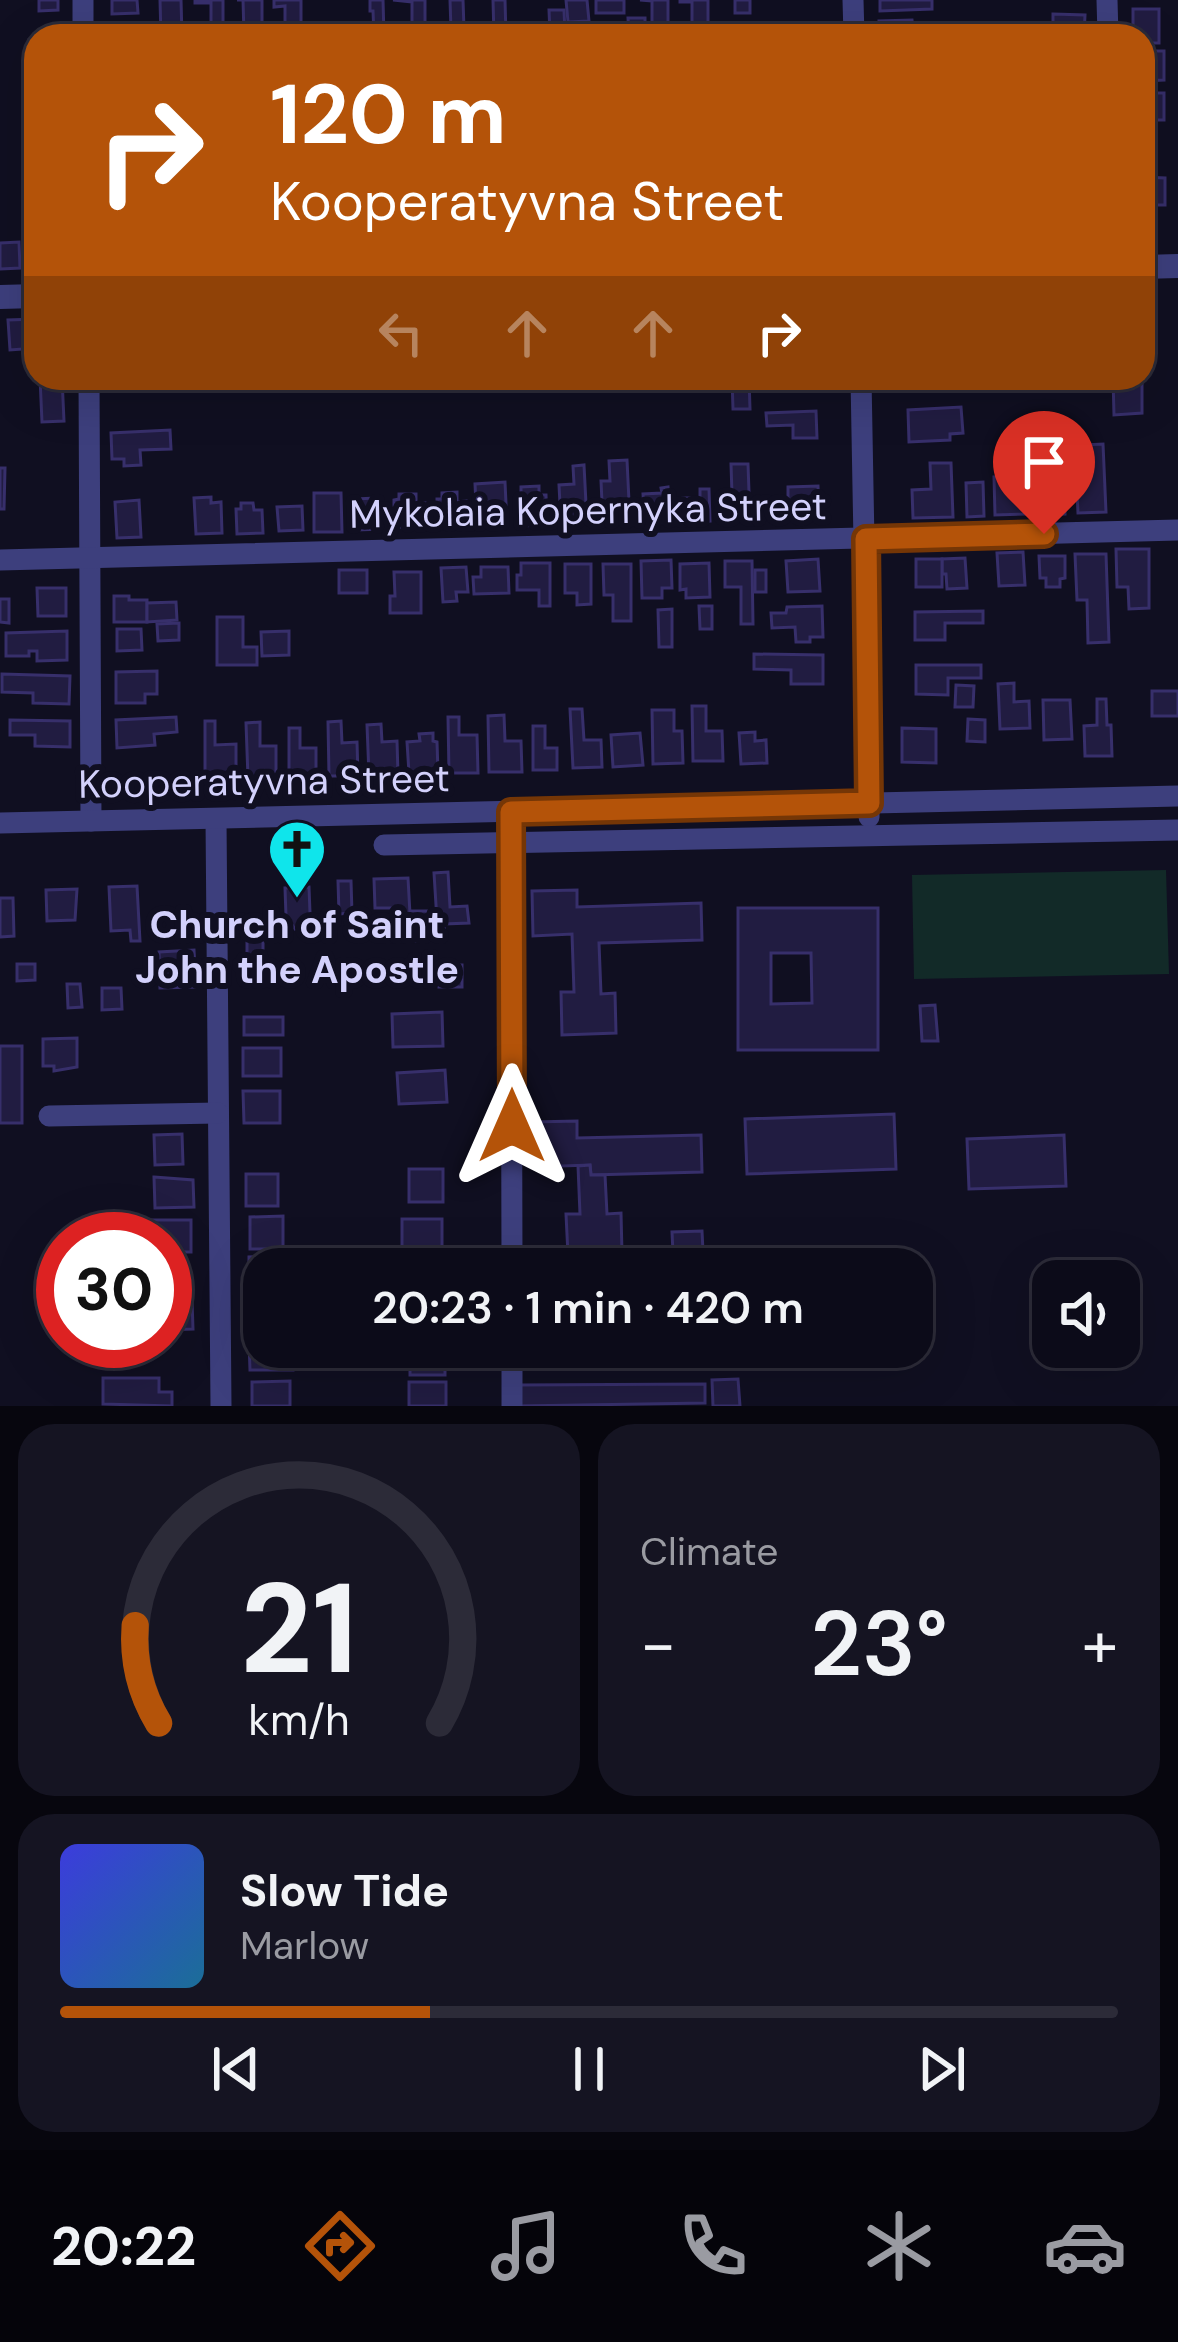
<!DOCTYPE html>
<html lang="en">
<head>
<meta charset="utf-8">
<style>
	:root { --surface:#0c0b19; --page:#151422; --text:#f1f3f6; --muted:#9a9ba2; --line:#2c2b38; --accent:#b45309 }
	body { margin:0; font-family:"DM Sans",sans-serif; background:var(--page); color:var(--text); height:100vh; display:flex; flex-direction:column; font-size:45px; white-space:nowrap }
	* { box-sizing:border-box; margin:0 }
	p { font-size:39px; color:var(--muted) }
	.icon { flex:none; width:66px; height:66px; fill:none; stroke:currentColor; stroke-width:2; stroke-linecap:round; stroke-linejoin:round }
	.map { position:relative; height:1406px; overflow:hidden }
	.panel { display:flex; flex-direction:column; gap:18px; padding:18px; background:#07060e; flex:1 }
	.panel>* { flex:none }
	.banner { position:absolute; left:24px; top:24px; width:1131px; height:366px; border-radius:36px; box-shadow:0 12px 48px #0002,0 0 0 3px var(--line); background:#b45309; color:#fff; overflow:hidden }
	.controls { position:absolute; left:1032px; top:1260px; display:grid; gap:24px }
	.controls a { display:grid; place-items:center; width:108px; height:108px; border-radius:24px; background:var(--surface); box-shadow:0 12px 48px #0002,0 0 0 3px var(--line); font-size:60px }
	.speed { position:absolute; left:36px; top:1212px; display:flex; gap:24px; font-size:60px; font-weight:700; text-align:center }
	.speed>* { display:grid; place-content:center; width:156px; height:156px; border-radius:50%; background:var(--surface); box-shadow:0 12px 48px #0002,0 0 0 3px var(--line); line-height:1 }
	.speed .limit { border:18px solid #d22; background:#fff; color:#111 }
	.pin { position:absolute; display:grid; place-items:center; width:102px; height:102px; color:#fff; margin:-123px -51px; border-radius:50% 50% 50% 0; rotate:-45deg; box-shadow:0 0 12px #0007 }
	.pin .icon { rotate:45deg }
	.me { position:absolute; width:132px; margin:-66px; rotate:0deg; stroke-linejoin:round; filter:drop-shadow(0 0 9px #0008) }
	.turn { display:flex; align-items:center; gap:42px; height:252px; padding:0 48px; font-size:54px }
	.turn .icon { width:156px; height:156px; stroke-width:2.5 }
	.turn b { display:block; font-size:84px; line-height:102px }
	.lanes { display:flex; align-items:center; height:114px; padding:0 48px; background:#0003; justify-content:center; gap:60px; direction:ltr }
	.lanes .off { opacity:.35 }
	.big { font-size:90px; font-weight:600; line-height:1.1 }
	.panel .tile { flex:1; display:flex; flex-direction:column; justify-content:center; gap:18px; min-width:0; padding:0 42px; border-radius:36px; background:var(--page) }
	.panel .dial { align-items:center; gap:0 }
	.dial svg { height:312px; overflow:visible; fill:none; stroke:var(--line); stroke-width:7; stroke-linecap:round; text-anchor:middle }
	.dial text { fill:var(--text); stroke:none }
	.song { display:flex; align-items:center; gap:36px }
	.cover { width:144px; height:144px; border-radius:18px; background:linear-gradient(135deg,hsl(240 70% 55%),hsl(200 70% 35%)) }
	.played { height:12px; border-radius:6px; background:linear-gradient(90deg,var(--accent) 35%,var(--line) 35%) }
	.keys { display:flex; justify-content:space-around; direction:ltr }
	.heat { display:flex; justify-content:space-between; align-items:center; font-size:66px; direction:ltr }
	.panel .tiles { flex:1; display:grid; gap:18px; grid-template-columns:1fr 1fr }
	.tile:last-child { grid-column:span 2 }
	.trip { position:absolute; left:243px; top:1248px; width:690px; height:120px; border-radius:36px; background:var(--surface); box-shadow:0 12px 48px #0002,0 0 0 3px var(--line); font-weight:600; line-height:120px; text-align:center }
	.tab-bar { display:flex; height:192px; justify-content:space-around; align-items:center; background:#05040a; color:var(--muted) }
	.tab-bar .icon { width:84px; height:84px }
	.tab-bar .active { color:var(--accent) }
	.tab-bar b { font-size:54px; color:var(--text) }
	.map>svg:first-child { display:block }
</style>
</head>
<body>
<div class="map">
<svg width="1178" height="1406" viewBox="0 0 1178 1406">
	<rect width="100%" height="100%" fill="#100f21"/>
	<!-- green -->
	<path fill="#122a28" d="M1166 870 1169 974 914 979 912 875Z"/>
	<!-- building -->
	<g fill="#211c41" stroke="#372f6b" stroke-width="3" fill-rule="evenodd">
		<path d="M39 0H58V10L39 11Z"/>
		<path d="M112 0H137L138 13 112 14Z"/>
		<path d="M160 0H181L182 36H161Z"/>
		<path d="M195 0H223V33H211V3H195Z"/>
		<path d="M237 0H262V34H244L243 0Z"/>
		<path d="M274 0H301V36H285V6L274 7Z"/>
		<path d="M370 0H383L384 36H374L373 11H370Z"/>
		<path d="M393 0H425V27L412 28V2Z"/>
		<path d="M450 0H463L464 29 451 30Z"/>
		<path d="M493 0H505L506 36H494Z"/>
		<path d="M566 0H587L589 21 568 22Z"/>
		<rect x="596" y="0" width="28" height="13"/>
		<path d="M640 0H668V27H652V1Z"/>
		<path d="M680 0H708V28H692V2H680Z"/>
		<rect x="735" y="0" width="15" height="13"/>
		<path d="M880 0H932V9L880 11Z"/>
		<path d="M1133 9H1159V43H1146L1143 36H1133Z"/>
		<path d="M549 10H564L565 33 550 34Z"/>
		<path d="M1053 14 1085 15 1084 36H1053Z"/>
		<path d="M628 18H645V36H629Z"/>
		<path d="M912 20 913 30 935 29V36H880L879 21Z"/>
		<rect x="797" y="24" width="30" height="12"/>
		<path d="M29 40H36V74H30V67H25V50H29Z"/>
		<path d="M1143 51H1164V80L1143 81Z"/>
		<rect x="1143" y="93" width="21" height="27"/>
		<path d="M1143 177 1165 178V205H1143Z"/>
		<rect x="30" y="239" width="6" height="29"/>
		<path d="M19 242 20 268 0 269V243Z"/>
		<path d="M36 319V348L10 350 8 320Z"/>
		<path d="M40 378H62L64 421 42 422Z"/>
		<path d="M396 378H423V389L403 390 402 380 396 381Z"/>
		<path d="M732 378H749L750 409H733Z"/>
		<rect x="791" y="378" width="25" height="7"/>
		<rect x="909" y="378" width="35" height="4"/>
		<path d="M1113 378H1142V413L1114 415Z"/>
		<path d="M961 407 963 433 950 434V440L909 442 908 410Z"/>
		<path d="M816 411 817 438H793V425L767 426 766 413Z"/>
		<path d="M170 430 171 449 140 450 141 465 124 466V459H112L111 433Z"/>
		<path d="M1039 440H1063V483H1051L1050 474H1039Z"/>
		<path d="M1103 444 1106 512 1078 513 1076 474H1085L1084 445Z"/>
		<path d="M627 460 630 522 603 523 601 481H610L609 461Z"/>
		<path d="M930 463H951L953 517 913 518 912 490 931 489Z"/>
		<path d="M731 464H748L750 520 722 521 721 494H732Z"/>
		<path d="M584 465 587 523 561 524 559 485 574 484 573 466Z"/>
		<path d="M0 468H5L4 509H0Z"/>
		<path d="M1025 476 1026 514 995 515 994 477Z"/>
		<path d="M505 482 507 525 477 526 475 484Z"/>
		<path d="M983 482 984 516 967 517 966 483Z"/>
		<path d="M539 486V495H546L547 525 519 526 518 495H521V487Z"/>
		<path d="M818 486 819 519H793V500H788V487Z"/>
		<path d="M668 487 670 521 645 523 643 494 662 493 661 488Z"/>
		<path d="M700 489H709L710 521 684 522 683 498H700Z"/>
		<path d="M1065 491V514L1040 515V492Z"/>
		<path d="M457 492V502L466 501 467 526 437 527V499H442V493Z"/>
		<path d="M314 493H341L342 532H314Z"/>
		<path d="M399 494H416V503H425V527H394V500L399 499Z"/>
		<path d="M211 497V503L221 502 222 533 196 534 194 498Z"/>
		<path d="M375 498V504H383L384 529 356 530V499Z"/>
		<path d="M139 500 141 537 117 538 115 502Z"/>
		<path d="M241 503H253L254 510H262L263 533 237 534 236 509H241Z"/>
		<path d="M302 506 303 530 279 531 277 507Z"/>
		<path d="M1116 549H1149V608L1129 609 1128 587H1117Z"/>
		<path d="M1023 552 1025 585 999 586 997 553Z"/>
		<path d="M1075 554H1106L1109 642 1088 643 1087 600H1077Z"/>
		<path d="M1039 556H1065V578L1060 579V587H1046V578H1040Z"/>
		<path d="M965 558 967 588 947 589 946 574H942V559Z"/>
		<path d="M818 559 820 591 788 592 786 561Z"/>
		<rect x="916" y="559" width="26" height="28"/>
		<path d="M671 560 672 588H662V598H642L641 561Z"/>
		<path d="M725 561H752L753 624H741V587H725Z"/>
		<path d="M521 563H550V606H539V590H517V575H521Z"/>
		<path d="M709 563 710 597 686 598V589L680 590V564Z"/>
		<path d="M565 564H591V604L577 605V593H565Z"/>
		<path d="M603 564H631V621H613V595H604Z"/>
		<path d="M466 567 468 592H456L457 601 443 602 441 568Z"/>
		<path d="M481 567H508L509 593 474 594 473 577H481Z"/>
		<rect x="339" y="570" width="28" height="23"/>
		<rect x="755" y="570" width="11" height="22"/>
		<path d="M394 572H421V613H390V596H395Z"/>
		<path d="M37 588H66V616H38Z"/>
		<path d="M114 596H129V600H147V622H114Z"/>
		<path d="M0 599H9V623L0 622Z"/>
		<path d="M176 602 177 620 147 622V603Z"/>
		<path d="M699 606H712V629H700Z"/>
		<path d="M822 606 823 637H810V642H796L795 627 772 628 771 613H786L787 607Z"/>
		<path d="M672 609V647H659L658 610Z"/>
		<path d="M983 611V623H945V640H915V612Z"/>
		<path d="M217 617H243V647H257V665H217Z"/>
		<path d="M179 623V640L158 641 157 624Z"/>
		<path d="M117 629H141L142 650 117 651Z"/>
		<path d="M67 631V660L37 661V651H29V656H6V633Z"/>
		<path d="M289 631V655L262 656 261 632Z"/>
		<path d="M754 654 823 655V684H791V670L754 669Z"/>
		<path d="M916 665H981V678H948V695L916 694Z"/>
		<path d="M157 671V694H145V703H116V672Z"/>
		<path d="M2 674 70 676 69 704 33 703V693L2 692Z"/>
		<path d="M1014 683V702L1029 701 1030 728 1000 729 998 684Z"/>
		<path d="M956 685 974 686 973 707H955Z"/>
		<rect x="1152" y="691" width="26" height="25"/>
		<path d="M1097 699H1106L1107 725H1111L1112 756H1085L1084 726 1097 725Z"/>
		<path d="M1043 700H1070L1072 739 1044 740Z"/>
		<path d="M692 706H706V731H722L723 761H693Z"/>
		<path d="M570 709H582L584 740H601L602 767 573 768Z"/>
		<path d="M652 710H674V731H682L683 763 653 764Z"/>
		<path d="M504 715 505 741H521L522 772H489L488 716Z"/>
		<path d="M176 717 177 732 154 734 155 745 117 748 116 720Z"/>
		<path d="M448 717H459V735H477L478 773H449Z"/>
		<path d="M968 719 985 720V742L967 741Z"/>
		<path d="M10 720 70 721V747L35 746V735H10Z"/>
		<path d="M205 721H215V745L236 744V778H205Z"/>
		<path d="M341 721 342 743 357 742 358 776H329L328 722Z"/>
		<path d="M260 722V746H276V778H248L246 723Z"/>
		<path d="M381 724 382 742 397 741 398 774 369 775 367 725Z"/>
		<path d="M533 726H545V748H557V770H533Z"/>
		<path d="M289 728H300V748H316V777H289Z"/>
		<path d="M902 728 936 729V763L902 762Z"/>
		<path d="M755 732V741L766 740 767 763 741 764 739 733Z"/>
		<path d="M433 733V741L437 742 438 772 409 773 407 742 420 741 419 734Z"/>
		<path d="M640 733 643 765 613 767 611 735Z"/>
		<path d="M448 872 450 907 467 906 469 923 444 924 445 937H438L434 873Z"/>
		<path d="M408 878 410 914H393V908H375L374 879Z"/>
		<path d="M338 881H351L352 913 339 914Z"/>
		<path d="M137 886 140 941H131L130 930 111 931 109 887Z"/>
		<path d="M309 887 310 913 304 926 295 929 286 916 285 888Z"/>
		<path d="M77 889 75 920 47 921 46 890Z"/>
		<path d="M577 890V907L701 903 702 940 599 943 601 994 615 993 616 1033 562 1035 561 992H574L572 934 533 936 532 891Z"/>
		<path d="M0 898H13L14 936 0 937Z"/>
		<path d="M738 908H878V1050H738ZM771 953H811L812 1003 771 1004Z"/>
		<path d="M412 911H427L428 940 414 941Z"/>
		<rect x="247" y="931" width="16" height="43"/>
		<path d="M194 950 196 987 160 988 159 952Z"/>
		<path d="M17 964H35V980L17 981Z"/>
		<rect x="439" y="965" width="23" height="22"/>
		<path d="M67 984H80L82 1007 68 1008Z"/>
		<path d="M102 988H121L122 1009 102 1010Z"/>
		<path d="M935 1005 938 1041H922L920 1006Z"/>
		<path d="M442 1012 443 1046 393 1047 392 1014Z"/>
		<rect x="244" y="1017" width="39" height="18"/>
		<path d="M77 1038V1067L54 1071V1066H43V1039Z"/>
		<rect x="0" y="1046" width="22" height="77"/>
		<rect x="243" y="1048" width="38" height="28"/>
		<path d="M445 1070 447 1102 399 1104 397 1073Z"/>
		<path d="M243 1091H280V1123H244Z"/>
		<path d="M894 1114 896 1169 747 1174 745 1119Z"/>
		<path d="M577 1121V1138L701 1135 702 1172 591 1175 590 1165 533 1167 532 1122Z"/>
		<path d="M182 1134 183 1164 155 1165 154 1135Z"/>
		<path d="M1064 1135 1066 1186 969 1189 967 1139Z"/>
		<path d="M590 1165 591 1175H605L607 1214 621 1213 622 1253H638V1269H598V1254L568 1255 566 1214H580L578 1166Z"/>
		<rect x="409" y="1169" width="34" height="33"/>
		<rect x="246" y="1174" width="32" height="32"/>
		<path d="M154 1177 193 1180 194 1207 155 1208Z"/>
		<path d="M283 1216V1249H250V1217Z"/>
		<rect x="402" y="1219" width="40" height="29"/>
		<path d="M152 1220H191V1252H165V1239H152Z"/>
		<path d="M702 1231 703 1251 673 1253 672 1232Z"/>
		<path d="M286 1256V1269H264V1290H249V1257Z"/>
		<rect x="405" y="1260" width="40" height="9"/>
		<path d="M165 1299H192L193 1329 165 1330Z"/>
		<rect x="250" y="1302" width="14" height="31"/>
		<path d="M249 1342H264V1347H293V1370H250Z"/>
		<rect x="410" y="1347" width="35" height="28"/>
		<path d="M103 1378H159V1392H172V1406L103 1404Z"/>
		<path d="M738 1379 740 1406H713L712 1380Z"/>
		<path d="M290 1381V1406H252V1382Z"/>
		<rect x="409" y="1382" width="37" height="24"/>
		<path d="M705 1384V1403L518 1406V1385Z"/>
	</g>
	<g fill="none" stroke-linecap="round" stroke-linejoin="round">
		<!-- minor -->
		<g stroke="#3d3f7d" stroke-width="21">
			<path d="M83 0V36"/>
			<path d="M853 0 854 36"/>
			<path d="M1107 0 1108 36"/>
			<path d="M89 378 91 821"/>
			<path d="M861 378 869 817"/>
			<path d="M0 560 1178 530"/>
			<path d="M216 819 221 1406"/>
			<path d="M0 823 1178 796"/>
			<path d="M511 831 512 1269"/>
			<path d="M384 845 1178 830"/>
			<path d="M49 1116 218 1113"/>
			<path d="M512 1347V1406"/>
		</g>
		<!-- tertiary -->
		<g stroke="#3d3f7d" stroke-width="24">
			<path d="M1143 267 1178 266"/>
			<path d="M0 297 36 296"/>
		</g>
	</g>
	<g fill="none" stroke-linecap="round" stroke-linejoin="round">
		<defs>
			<path id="route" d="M512 1126 511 812 869 803 866 539 1044 534"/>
		</defs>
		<!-- route casing -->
		<use href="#route" stroke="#753606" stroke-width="30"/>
		<!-- route -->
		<use href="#route" stroke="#b45309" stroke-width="21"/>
	</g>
	<!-- icons -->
	<defs>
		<symbol id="church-pin" viewBox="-11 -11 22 30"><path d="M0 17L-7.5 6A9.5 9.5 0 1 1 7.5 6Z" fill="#0fe5eb" stroke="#100f21"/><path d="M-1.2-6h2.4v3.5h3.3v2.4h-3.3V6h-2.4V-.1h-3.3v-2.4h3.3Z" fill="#111"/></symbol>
	</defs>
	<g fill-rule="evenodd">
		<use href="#church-pin" x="264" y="816" width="66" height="90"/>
	</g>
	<g text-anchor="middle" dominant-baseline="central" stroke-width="12" stroke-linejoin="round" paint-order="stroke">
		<!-- street labels -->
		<g font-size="39" fill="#d3d1fc" stroke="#100f21">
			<text transform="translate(588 510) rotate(-1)">Mykolaia Kopernyka Street</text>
			<text transform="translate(264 781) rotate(-1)">Kooperatyvna Street</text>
		</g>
		<!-- poi labels -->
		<g font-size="39" font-weight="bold" fill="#d3d1fc" stroke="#100f21">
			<text x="297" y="924">Church of Saint<tspan x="297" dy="45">John the Apostle</tspan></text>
		</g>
	</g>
</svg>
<div class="controls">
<a><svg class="icon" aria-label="sound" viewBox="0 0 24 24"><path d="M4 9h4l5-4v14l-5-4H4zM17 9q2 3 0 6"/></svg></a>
</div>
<div class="speed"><div class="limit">30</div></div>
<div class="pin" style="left:1044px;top:534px;background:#d93025"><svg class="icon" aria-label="arrive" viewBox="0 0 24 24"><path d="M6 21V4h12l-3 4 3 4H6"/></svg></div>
<svg class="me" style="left:512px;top:1126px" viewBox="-20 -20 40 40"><path d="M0-17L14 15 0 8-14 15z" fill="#b45309" stroke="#fff" stroke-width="4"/></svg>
<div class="trip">20:23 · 1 min · 420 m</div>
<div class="banner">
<div class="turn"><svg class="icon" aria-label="right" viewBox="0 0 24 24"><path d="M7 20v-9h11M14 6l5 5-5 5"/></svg><div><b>120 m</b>Kooperatyvna Street</div></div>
<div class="lanes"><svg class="icon off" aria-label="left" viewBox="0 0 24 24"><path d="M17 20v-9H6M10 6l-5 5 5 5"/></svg><svg class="icon off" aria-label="ahead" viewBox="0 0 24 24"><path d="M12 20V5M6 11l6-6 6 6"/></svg><svg class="icon off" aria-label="ahead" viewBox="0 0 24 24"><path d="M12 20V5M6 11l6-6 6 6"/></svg><svg class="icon" aria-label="right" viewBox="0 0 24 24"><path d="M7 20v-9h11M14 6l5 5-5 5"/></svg></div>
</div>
</div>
<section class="panel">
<div class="tiles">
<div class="tile dial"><svg viewBox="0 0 100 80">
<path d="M14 69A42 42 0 1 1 86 69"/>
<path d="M14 69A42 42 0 0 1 8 44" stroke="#b45309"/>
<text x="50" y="56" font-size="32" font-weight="700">21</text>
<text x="50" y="72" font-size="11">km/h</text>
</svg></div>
<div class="tile"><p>Climate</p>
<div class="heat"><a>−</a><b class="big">23°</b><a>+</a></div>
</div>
<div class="tile">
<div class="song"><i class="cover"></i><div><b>Slow Tide</b><p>Marlow</p></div></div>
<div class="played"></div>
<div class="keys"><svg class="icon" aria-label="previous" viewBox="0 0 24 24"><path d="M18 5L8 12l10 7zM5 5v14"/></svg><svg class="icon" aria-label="pause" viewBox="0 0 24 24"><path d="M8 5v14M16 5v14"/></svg><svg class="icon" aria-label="next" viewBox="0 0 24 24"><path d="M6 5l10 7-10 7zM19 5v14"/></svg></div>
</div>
</div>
</section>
<nav class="tab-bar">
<b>20:22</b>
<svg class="icon active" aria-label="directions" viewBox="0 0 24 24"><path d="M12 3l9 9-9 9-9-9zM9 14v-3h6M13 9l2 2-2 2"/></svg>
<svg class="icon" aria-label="music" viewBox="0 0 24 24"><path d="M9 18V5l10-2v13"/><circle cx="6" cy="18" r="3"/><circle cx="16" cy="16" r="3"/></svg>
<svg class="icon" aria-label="phone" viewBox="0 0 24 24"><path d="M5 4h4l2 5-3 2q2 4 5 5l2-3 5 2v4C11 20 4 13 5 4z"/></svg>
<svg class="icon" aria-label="climate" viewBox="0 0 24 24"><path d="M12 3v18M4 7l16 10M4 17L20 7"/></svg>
<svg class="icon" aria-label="car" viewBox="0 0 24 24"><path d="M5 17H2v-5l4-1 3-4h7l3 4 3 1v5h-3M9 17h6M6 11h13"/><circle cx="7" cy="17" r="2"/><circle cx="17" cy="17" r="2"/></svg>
</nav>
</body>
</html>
